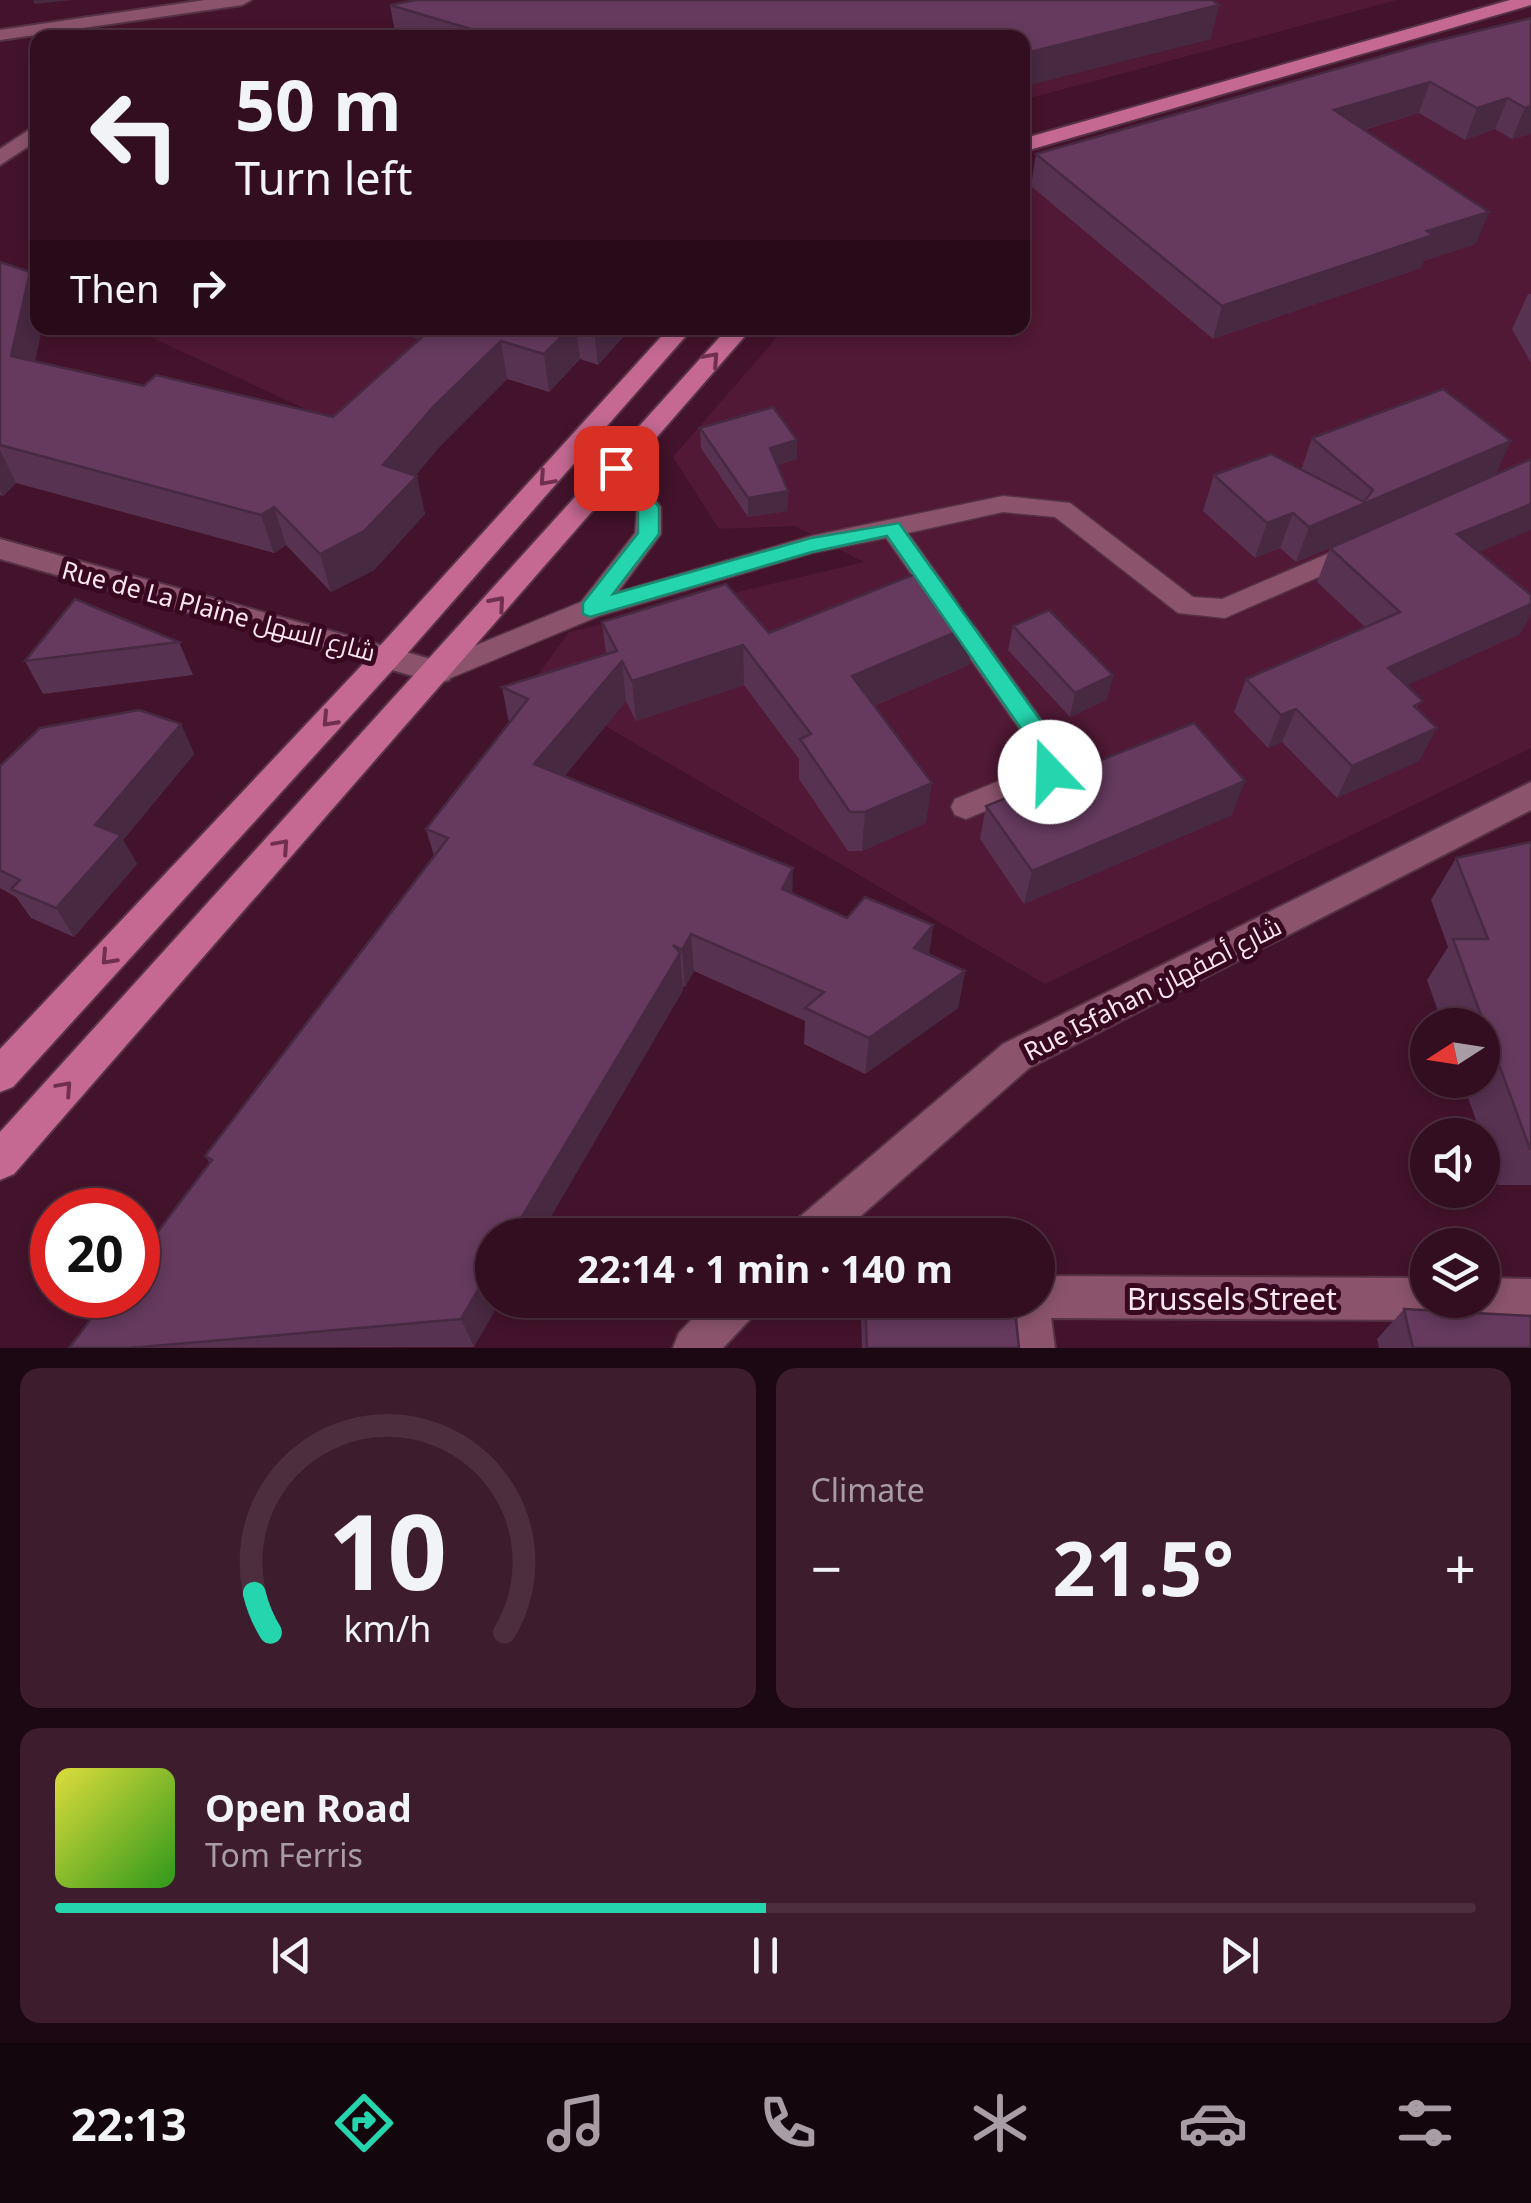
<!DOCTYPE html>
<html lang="en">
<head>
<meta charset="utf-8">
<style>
	:root { --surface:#320e20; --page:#3d1c2d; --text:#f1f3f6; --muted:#a89ca5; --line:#4d2e3e; --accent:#25d5ae }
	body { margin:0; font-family:"Noto Sans",Cairo,sans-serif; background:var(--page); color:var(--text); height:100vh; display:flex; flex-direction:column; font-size:38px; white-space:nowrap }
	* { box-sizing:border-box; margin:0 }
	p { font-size:32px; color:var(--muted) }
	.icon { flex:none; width:55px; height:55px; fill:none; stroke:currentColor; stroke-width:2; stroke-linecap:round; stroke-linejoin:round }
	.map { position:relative; height:1348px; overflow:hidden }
	.details { display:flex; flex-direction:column; gap:20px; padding:20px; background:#1c0812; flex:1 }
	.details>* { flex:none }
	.guide { position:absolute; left:30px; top:30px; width:1000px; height:305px; border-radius:20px; box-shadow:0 5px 15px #0003,0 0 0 2px var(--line); background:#320e20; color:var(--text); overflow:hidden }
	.needle { width:65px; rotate:258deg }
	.tools { position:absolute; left:1410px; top:1008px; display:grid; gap:20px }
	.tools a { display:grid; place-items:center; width:90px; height:90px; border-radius:50%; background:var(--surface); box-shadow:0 5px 15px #0003,0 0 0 2px var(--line); font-size:50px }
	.speed { position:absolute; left:30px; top:1188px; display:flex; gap:20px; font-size:50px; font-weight:700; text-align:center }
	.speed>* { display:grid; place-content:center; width:130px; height:130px; border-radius:50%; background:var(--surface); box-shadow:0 5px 15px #0003,0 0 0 2px var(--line); line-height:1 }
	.speed .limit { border:15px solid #d22; background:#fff; color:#111 }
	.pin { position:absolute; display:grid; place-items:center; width:85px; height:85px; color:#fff; margin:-42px; border-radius:20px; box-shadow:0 5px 15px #0006 }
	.me { position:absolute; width:110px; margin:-55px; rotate:339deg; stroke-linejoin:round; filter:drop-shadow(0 0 8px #0008) }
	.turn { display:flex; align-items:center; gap:35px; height:210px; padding:0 40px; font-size:45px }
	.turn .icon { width:130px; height:130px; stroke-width:2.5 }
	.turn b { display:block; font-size:70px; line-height:85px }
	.then { display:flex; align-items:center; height:95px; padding:0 40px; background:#0003; gap:20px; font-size:38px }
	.big { font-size:75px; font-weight:700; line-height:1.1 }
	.details .tile { flex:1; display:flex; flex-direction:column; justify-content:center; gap:15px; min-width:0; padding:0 35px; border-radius:20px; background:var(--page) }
	.details .dial { align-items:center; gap:0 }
	.dial svg { height:260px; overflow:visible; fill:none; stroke:var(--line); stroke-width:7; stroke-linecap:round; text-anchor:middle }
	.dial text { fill:var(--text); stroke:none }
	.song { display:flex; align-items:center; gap:30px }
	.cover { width:120px; height:120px; border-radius:15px; background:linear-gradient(135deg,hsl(60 70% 55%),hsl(110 70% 35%)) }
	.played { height:10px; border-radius:5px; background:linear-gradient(90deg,var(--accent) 50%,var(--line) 50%) }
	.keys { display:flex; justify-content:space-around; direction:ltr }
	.heat { display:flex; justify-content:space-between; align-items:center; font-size:55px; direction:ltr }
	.details .tiles { flex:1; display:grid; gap:20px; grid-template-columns:1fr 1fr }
	.tile:last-child { grid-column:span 2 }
	.trip { position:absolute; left:475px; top:1218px; width:580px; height:100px; border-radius:50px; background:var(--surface); box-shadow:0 5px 15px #0003,0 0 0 2px var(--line); font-weight:700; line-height:100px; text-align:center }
	.tab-bar { display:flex; height:160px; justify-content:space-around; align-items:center; background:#14060d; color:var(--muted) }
	.tab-bar .icon { width:70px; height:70px }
	.tab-bar .current { color:var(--accent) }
	.tab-bar b { font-size:45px; color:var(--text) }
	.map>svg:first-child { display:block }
</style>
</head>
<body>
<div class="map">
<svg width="1531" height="1348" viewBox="0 0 1531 1348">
	<rect width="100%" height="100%" fill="#43132b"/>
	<!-- built -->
	<g fill="#511935">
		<path d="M558 0H1397L1023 100 1022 38 386 37Z"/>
		<path d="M1531 21V748L1045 984 532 683 569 632 864 562 795 526 719 529 673 457 785 328H1022L1023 183 1204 113Z"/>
		<path d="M131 328H448L329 420Z"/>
	</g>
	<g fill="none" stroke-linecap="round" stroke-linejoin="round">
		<defs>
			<path id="service" d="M616 459 624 461 661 507V534L618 592 811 536 1003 496 1070 503 1193 597 1222 599 1355 542 1368 551 1364 557 1225 618 1178 613 1055 517 1003 512 908 533 1064 751 1060 780 966 819 955 815 951 807 955 799 1035 766 1036 753 886 538 812 553 599 616 448 679H428L424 672 428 665 581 602 635 533 637 508 604 467Z"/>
			<g id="minor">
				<path d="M38 124V140L0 165V149Z"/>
				<path d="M0 539 438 661 449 664 453 672 449 680 438 683 0 559Z"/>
				<path d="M1038 1276 1428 1278V1300H1448L1443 1314 1428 1320 1051 1318 1055 1348H1013L1007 1300H1038Z"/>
				<path d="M1482 1278 1531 1279V1321L1482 1320 1467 1314 1462 1300H1482Z"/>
			</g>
			<g id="tertiary">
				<path d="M1531 782V810L1029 1068 839 1235H789L795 1221 1003 1044Z"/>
				<path d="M710 1300H760L754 1315 723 1348H673L679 1333Z"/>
			</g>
			<path id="secondary" d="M205 0H251L242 5 0 40V30Z"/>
			<g id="primary">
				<path d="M1510 0H1531V5L1022 152V139Z"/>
				<path d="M669 328H693L398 664 13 1087 0 1092V1049L378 648Z"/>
				<path d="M728 328H752L14 1174 0 1180V1132Z"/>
			</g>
		</defs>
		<!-- service casing -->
		<use href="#service" stroke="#563344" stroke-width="3"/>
		<!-- minor casing -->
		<use href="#minor" stroke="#563344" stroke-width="4"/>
		<!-- tertiary casing -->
		<use href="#tertiary" stroke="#563344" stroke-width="4"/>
		<!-- secondary casing -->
		<use href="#secondary" stroke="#563344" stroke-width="4"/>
		<!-- primary casing -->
		<use href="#primary" stroke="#563344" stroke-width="4"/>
		<!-- service -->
		<use href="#service" fill="#8b546c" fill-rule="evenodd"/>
		<!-- minor -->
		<use href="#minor" fill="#8b546c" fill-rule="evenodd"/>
		<!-- tertiary -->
		<use href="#tertiary" fill="#8b546c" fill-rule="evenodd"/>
		<!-- secondary -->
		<use href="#secondary" fill="#8b546c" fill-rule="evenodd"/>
		<!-- primary -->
		<use href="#primary" fill="#c56993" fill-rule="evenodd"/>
	</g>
	<!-- wall -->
	<g fill="#573251">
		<path d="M390 5 1211 39 1041 81 1022 38H396Z"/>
		<path d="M1531 18V134L1512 139 1495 129 1465 140 1419 113 1364 130 1476 244 1423 261 1421 268 1213 339 1031 186 1036 154Z"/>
		<path d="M0 262 42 328 35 361 144 386 333 417 420 339 382 330 381 328H631L598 365 580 359 549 392 507 379 441 445 415 475 425 514 374 570 331 592 286 545 274 553 16 483 3 496 0 495Z"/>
		<path d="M1528 294H1531V363L1512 329Z"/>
		<path d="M700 428 797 459 777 465 788 491 787 511 748 517 701 448Z"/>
		<path d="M1312 438 1495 475 1479 552 1531 595V614L1520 634 1407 685 1419 710V761L1337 798 1282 742 1268 748 1234 712 1246 679 1365 627 1317 582 1330 548 1372 530 1296 562 1280 548 1255 558 1203 511 1214 475 1301 470Z"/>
		<path d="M602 622 769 633 975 624 969 665 874 706 926 823 862 851H848L799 779V759L744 685 636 721 626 701 564 776 792 894 847 918 933 925 929 955 965 971 958 1008 865 1074 804 1044 805 1021 694 971 685 987 683 986V990L540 1235H492L474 1347 69 1348 210 1163 205 1156 434 856 426 829 509 723 502 687 606 654Z"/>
		<path d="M1013 626 1113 675 1107 699 1070 717 1008 650Z"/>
		<path d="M179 642 193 675 43 694 25 661Z"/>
		<path d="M181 724 194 754 123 840 137 864 74 937 31 918 16 897 0 888V766Z"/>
		<path d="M986 806 1232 815 1024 904 980 839Z"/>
		<path d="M1531 842V1185H1498L1482 1140V1135H1481L1462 1080H1482V1025H1443L1427 980 1448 947 1431 900 1456 858Z"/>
		<path d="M864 1300H1014L1019 1348H862L861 1318Z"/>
		<path d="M1404 1309 1531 1348H1379L1377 1339Z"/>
	</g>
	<!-- shaded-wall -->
	<g fill="#472942">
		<path d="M33 0H73L34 4Z"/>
		<path d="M1219 5 1211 39 1022 87V54Z"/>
		<path d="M1430 82 1419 113 1325 141 1334 110Z"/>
		<path d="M1508 98 1495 129 1465 140 1477 108Z"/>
		<path d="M1531 106V134L1512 139 1525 108Z"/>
		<path d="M1489 212 1476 244 1423 261 1421 268 1213 339 1222 306 1427 231Z"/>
		<path d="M30 272 38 289V328H42L28 393 11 356Z"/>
		<path d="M570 328H576L580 359 549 392 544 354Z"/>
		<path d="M594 328H631L598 365Z"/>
		<path d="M501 341 507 379 441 445 403 491 417 476 425 514 374 570 331 592 320 554 383 465 433 407Z"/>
		<path d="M797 440V459L770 467V448Z"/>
		<path d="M1511 441 1495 476 1296 562 1309 527Z"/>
		<path d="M0 450 16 483 3 496 0 490Z"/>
		<path d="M788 491 787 511 748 517V498Z"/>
		<path d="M1531 504V530L1441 568 1457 534Z"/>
		<path d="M274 507 286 545 274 553 261 515Z"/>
		<path d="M1293 513 1280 548 1255 558 1267 523Z"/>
		<path d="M1531 604V614L1520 634 1373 701 1388 668Z"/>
		<path d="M975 624 969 665 850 716 852 676Z"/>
		<path d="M743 645 744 685 636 721 632 681Z"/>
		<path d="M622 661 626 701 542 804 534 764Z"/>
		<path d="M1113 675 1107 699 1070 717 1075 693Z"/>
		<path d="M1296 709 1282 742 1268 748 1281 715Z"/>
		<path d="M181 724 194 754 123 840 137 864 74 937 56 908 95 825Z"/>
		<path d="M1437 728 1419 761 1337 798 1352 766Z"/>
		<path d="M1245 781 1232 815 1024 904 1032 871Z"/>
		<path d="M932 783 926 823 862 851 865 812Z"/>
		<path d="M793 868 792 907 782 889Z"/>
		<path d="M933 925 928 962 914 948Z"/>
		<path d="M691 934 694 971 685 987 682 950Z"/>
		<path d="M680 953 683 990 540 1235H511Z"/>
		<path d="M965 971 958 1008 865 1074 869 1038Z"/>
		<path d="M492 1266V1300H501L474 1347 461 1319Z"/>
	</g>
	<!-- building -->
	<g fill="#653a5e" stroke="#472942" stroke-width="2.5">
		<path d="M416 0H1212L1219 5 1022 54V38H501L390 5Z"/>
		<path d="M1531 18V106L1525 108 1508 98 1477 108 1430 82 1334 110 1489 212 1427 231 1433 235 1222 306 1036 154 1428 43Z"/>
		<path d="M0 262 30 272 11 356 144 386 156 375 333 417 432 328H570L544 354 501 341 433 407 383 465 417 476 364 531 320 554 274 507 261 515 0 445Z"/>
		<path d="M1443 389 1511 441 1309 527 1293 513 1267 523 1214 475 1271 454 1364 502 1373 490 1312 438Z"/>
		<path d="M773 407 797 440 770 448 788 491 748 498 700 428Z"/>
		<path d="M1531 459V504L1457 534 1531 595V604L1388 668 1423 701 1414 706 1437 728 1352 766 1296 709 1281 715 1246 679 1400 612 1330 548Z"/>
		<path d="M927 569 975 624 852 676 932 783 865 812H850L800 739 811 734 743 645 632 681 622 661 534 764 793 868 782 889 847 918 865 897 933 925 914 948 965 971 869 1038 805 1008 824 992 691 934 682 950 673 945 680 953 511 1235H492V1266L461 1319 130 1348H69L109 1295H138V1258L212 1160 205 1156 448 838 426 829 528 699 502 687 617 651 602 622 726 584 769 633Z"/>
		<path d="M75 599 179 642 25 661Z"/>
		<path d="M1049 610 1113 675 1075 693 1013 626Z"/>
		<path d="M139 710 181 724 95 825 121 835 56 908 11 889 20 880 0 870V766L40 728Z"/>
		<path d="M1194 723 1245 781 1032 871 986 806Z"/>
		<path d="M1531 842V1149H1530L1453 939H1488L1456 858Z"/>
		<path d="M865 1300H1014L1019 1348H867Z"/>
		<path d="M1404 1309 1531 1316V1348H1413Z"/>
	</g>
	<!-- one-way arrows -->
	<defs><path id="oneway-chevron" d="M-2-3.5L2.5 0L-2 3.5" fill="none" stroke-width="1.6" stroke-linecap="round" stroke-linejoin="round" transform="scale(2.5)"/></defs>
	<g stroke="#702f4f">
		<use href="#oneway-chevron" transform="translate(712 359) rotate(-48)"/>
		<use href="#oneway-chevron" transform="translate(546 479) rotate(132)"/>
		<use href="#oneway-chevron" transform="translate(498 603) rotate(-49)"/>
		<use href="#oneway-chevron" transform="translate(329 720) rotate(133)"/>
		<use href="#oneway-chevron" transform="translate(282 846) rotate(-48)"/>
		<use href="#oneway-chevron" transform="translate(108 958) rotate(133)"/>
		<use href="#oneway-chevron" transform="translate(65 1088) rotate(-48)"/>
	</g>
	<!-- route -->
	<path fill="#25d5ae" stroke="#188a71" stroke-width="2.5" d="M616 461 623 463 659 507V534L613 594 811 538 899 523 1058 745 1062 772 1059 778H1041L1038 753 887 536 812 552 590 617 583 614V603L638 533V508L606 468Z"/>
	<g text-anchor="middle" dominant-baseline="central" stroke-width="10" stroke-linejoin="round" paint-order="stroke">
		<!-- street labels -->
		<g font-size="25" fill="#fbe7ef" stroke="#380821">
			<text transform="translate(219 610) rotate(15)">Rue de La Plaine شارع السهل</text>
			<text transform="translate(1152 988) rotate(-27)">Rue Isfahan شارع أصفهان</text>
		</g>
		<!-- near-street labels -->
		<g font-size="30" fill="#fbe7ef" stroke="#380821">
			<text x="1232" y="1298">Brussels Street</text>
		</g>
	</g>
</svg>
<div class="tools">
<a><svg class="needle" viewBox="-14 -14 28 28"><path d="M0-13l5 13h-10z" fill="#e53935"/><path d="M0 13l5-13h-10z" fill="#a89ca5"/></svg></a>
<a><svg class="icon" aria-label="sound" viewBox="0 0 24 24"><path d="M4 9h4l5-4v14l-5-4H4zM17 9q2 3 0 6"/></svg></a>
<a><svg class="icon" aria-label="layers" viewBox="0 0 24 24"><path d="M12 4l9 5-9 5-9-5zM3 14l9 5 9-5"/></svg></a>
</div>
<div class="speed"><div class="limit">20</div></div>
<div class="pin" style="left:616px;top:468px;background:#d93025"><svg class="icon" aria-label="arrive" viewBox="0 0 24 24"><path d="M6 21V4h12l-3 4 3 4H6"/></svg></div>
<svg class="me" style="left:1050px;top:772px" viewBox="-20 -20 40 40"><circle r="19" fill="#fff"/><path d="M0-13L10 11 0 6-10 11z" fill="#25d5ae"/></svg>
<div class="trip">22:14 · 1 min · 140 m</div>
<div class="guide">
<div class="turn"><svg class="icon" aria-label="left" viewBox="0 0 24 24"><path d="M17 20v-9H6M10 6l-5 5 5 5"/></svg><div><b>50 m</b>Turn left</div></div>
<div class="then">Then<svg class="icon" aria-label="right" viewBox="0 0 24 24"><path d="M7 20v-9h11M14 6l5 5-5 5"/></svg></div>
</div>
</div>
<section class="details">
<div class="tiles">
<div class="tile dial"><svg viewBox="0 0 100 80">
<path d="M14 69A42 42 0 1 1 86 69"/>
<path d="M14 69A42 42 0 0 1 9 57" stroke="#25d5ae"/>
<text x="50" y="56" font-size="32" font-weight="700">10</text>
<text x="50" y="72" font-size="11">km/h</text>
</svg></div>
<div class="tile"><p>Climate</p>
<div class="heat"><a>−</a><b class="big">21.5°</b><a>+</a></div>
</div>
<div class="tile">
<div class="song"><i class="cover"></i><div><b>Open Road</b><p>Tom Ferris</p></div></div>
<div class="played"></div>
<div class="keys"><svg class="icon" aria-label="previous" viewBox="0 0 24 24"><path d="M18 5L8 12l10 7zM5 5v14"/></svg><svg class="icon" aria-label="pause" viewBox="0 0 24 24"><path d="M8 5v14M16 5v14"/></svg><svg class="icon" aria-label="next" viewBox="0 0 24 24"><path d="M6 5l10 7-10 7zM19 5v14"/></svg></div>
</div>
</div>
</section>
<nav class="tab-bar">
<b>22:13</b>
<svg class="icon current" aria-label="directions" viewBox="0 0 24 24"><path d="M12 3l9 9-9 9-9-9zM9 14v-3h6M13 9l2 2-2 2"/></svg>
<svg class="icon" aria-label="music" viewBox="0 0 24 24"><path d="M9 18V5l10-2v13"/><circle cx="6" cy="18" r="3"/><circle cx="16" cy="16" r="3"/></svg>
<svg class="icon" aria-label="phone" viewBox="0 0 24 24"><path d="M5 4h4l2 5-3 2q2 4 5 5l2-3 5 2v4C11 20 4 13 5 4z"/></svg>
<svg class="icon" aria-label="climate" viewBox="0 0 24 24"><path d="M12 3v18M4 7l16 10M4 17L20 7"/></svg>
<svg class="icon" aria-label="car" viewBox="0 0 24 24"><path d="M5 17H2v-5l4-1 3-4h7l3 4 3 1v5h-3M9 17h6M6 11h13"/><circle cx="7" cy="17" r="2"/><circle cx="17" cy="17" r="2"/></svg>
<svg class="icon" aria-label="filters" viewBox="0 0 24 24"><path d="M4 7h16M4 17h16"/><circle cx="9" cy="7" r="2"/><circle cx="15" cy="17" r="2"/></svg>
</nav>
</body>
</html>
